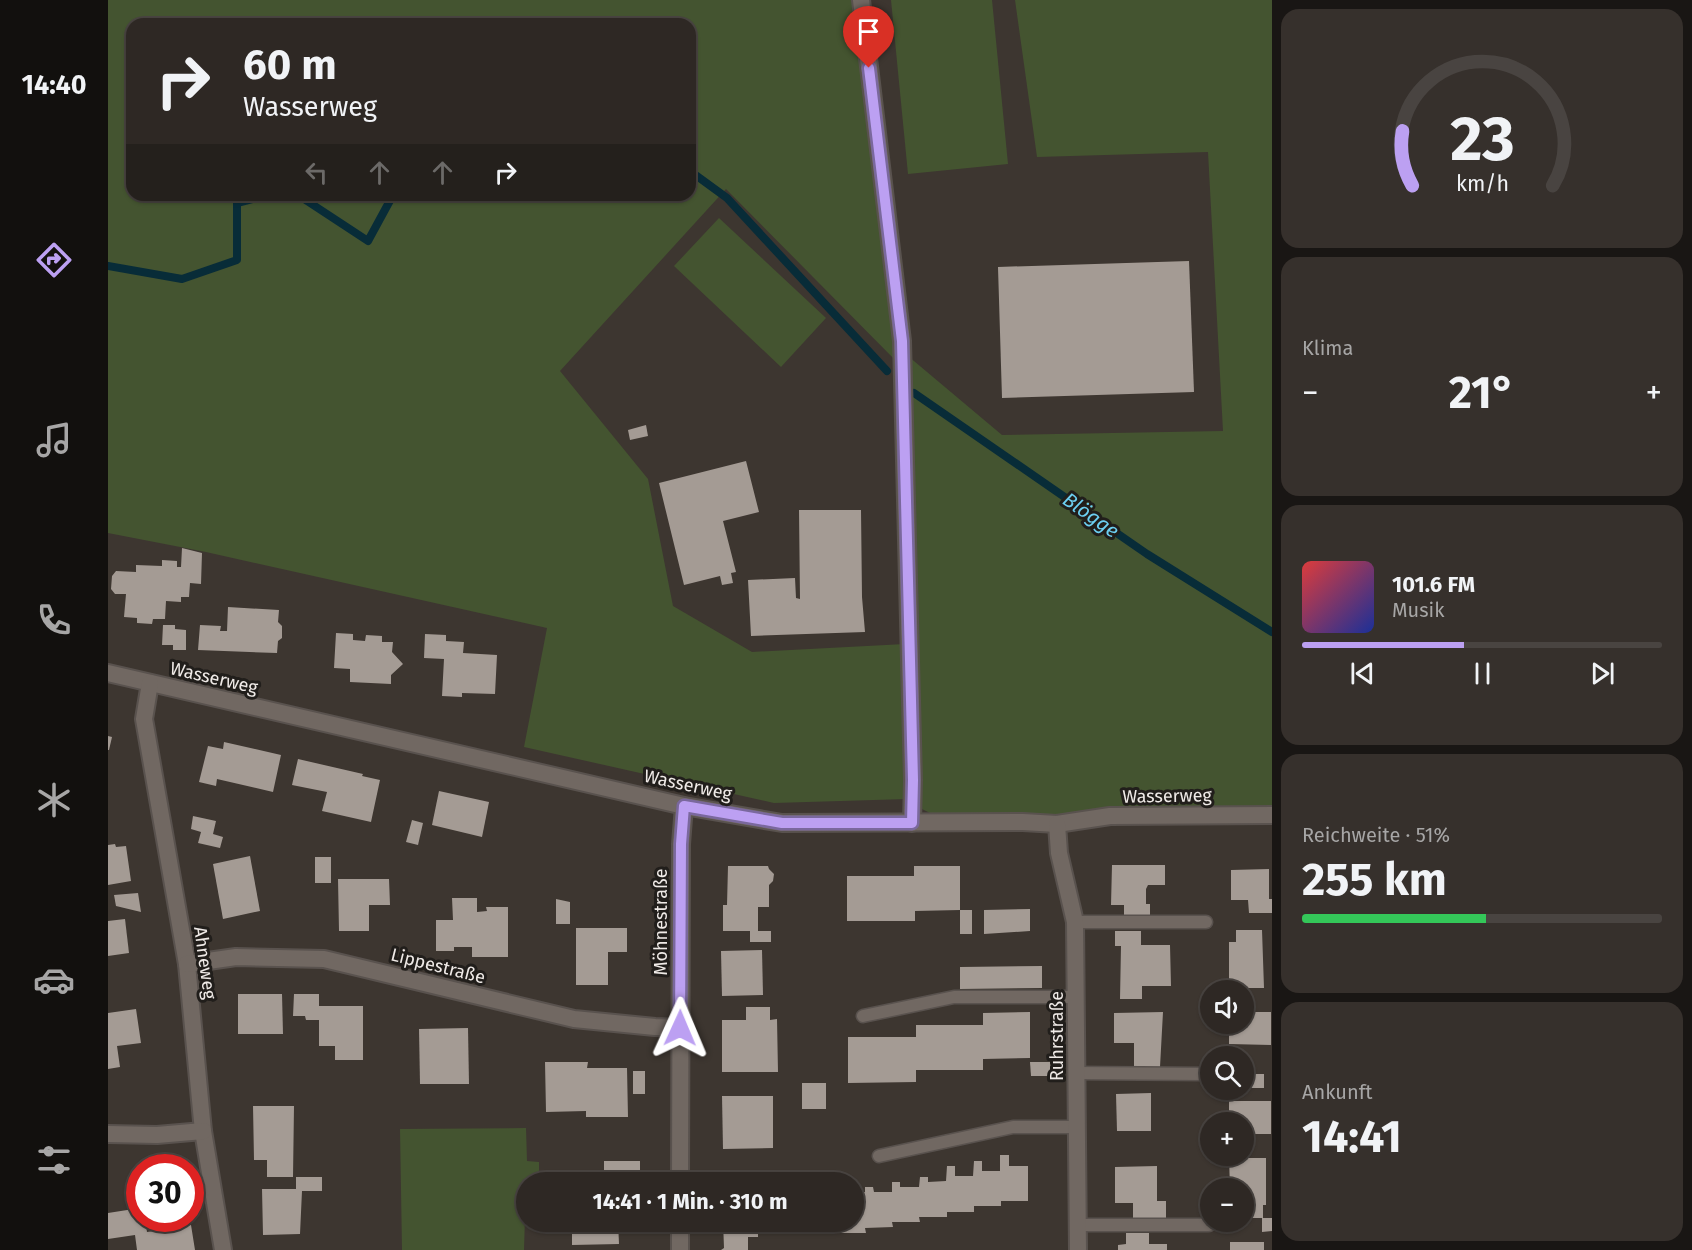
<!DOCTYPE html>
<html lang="de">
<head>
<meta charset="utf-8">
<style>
	:root { --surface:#2e2824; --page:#36302c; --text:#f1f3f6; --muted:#a7a6a6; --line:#494441; --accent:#bca0f2 }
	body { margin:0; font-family:"Fira Sans",sans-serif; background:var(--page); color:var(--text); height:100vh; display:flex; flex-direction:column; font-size:22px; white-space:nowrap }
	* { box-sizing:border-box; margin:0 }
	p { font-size:20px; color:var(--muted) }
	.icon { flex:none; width:33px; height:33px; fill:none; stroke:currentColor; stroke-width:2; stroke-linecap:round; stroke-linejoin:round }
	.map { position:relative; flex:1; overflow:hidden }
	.details { display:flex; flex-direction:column; gap:9px; padding:9px; background:#191614; width:420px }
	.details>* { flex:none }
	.hud { position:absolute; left:18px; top:18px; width:570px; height:183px; border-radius:18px; box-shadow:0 2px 4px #0004,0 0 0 2px var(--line); background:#2e2824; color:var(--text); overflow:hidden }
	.buttons { position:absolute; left:1092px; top:980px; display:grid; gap:12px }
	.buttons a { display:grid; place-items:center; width:54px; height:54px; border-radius:50%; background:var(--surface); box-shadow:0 2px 4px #0004,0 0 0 2px var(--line); font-size:30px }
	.speed { position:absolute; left:18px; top:1154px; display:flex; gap:12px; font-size:30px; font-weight:700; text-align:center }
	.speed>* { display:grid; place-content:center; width:78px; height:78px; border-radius:50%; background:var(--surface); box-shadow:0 2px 4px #0004,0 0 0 2px var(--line); line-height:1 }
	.speed .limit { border:9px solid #d22; background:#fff; color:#111 }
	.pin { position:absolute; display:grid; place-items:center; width:51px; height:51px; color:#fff; margin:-62px -26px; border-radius:50% 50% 50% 0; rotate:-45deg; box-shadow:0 0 6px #0007 }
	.pin .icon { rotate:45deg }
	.me { position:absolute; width:66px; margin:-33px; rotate:1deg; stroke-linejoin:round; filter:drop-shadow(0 0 4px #0008) }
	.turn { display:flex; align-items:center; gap:21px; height:126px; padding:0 18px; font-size:27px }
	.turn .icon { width:78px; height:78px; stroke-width:2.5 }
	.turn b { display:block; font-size:42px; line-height:51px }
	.lanes { display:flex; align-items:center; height:57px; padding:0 18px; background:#0003; justify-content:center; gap:30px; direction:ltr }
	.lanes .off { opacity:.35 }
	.big { font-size:45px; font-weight:700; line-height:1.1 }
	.details .card { flex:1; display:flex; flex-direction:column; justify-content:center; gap:9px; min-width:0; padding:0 21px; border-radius:18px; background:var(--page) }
	.details .dial { align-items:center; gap:0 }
	.dial svg { height:156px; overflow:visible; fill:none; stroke:var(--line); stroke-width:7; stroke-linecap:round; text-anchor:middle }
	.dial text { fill:var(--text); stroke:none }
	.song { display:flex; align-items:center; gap:18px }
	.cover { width:72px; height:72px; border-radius:9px; background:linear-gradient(135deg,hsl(0 70% 55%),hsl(230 70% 35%)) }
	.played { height:6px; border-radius:3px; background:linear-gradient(90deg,var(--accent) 45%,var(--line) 45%) }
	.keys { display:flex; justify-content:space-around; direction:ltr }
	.heat { display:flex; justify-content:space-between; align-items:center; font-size:33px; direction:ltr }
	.charge { height:9px; border-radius:4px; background:linear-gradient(90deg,#34c759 51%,var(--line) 0) }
	.trip { position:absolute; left:408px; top:1172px; width:348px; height:60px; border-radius:30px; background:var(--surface); box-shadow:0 2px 4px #0004,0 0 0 2px var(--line); font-weight:700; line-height:60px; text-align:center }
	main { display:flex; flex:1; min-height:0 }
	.menu { display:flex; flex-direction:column; width:108px; justify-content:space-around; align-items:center; background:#12100e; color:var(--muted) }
	.menu .icon { width:42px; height:42px }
	.menu .active { color:var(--accent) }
	.menu b { font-size:27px; color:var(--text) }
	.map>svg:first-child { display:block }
</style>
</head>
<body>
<main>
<nav class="menu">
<b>14:40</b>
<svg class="icon active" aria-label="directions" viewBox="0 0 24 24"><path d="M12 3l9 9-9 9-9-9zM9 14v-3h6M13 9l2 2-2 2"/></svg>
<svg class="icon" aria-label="music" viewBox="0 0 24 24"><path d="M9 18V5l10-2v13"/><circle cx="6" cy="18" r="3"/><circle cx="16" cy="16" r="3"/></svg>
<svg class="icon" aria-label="phone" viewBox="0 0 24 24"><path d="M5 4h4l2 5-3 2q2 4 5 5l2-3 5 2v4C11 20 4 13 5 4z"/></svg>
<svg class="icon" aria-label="climate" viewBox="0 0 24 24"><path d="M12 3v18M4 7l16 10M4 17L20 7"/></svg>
<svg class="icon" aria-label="car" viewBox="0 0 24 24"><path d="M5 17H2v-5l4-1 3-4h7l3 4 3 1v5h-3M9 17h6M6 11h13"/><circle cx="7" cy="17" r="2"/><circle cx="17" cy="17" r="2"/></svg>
<svg class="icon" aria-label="filters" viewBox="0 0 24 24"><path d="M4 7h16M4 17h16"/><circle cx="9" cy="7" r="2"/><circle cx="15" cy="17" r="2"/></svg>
</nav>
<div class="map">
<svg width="1164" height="1250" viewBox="0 0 1164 1250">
	<rect width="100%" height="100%" fill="#3d3630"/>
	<!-- green -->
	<g fill="#445430" fill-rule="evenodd">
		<path d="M0 0H748L792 365 618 189 452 371 540 479 565 606 644 652 797 644 799 799 666 803 416 747 439 628 98 552 0 533ZM24 24H582V195H24Z"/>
		<path d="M783 0H884L900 164 800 174Z"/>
		<path d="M907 0H1164V810L950 818 826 815 812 808 800 356 894 435 1115 431 1100 152 929 157Z"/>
		<path d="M611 218 718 318 673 367 566 266Z"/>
		<path d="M418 1128 419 1161 431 1162V1182H418L416 1250H294L292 1129Z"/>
	</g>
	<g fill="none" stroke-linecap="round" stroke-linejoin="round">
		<!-- stream -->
		<g stroke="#082c38" stroke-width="8">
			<path d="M582 171 619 198 779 371"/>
			<path d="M190 195 260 241 285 195"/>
			<path d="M0 266 74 279 129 260V203L161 195"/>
			<path d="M806 393 1039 554 1164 632"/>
		</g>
	</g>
	<!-- building -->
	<g fill="#a49b94">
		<path d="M1081 261 1086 392 894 398 890 267Z"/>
		<path d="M538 425 540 436 522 440 520 430Z"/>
		<path d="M638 461 651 512 615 521 628 572 623 573 625 583 614 585 612 576 576 585 551 483Z"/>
		<path d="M691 510H753L754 597 757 632 643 636 640 580 687 578 688 598 692 599Z"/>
		<path d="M74 548 94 553 93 584 82 583 81 597H73V602L58 601 57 619H45L44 624 29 623V618L16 617 18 594H7L3 589 4 576 8 571 28 572V565L54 566V560L69 561V567H73Z"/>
		<path d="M120 607 171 610 170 622 174 626V638L170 641 169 653 90 650 92 625 113 626 112 631H119Z"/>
		<path d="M55 625H67V629L78 630V650H65V645H54Z"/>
		<path d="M228 633 245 634V640L257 641 258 635 274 636V642H285L284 652 295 664 283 675V684L242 682V669L226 668Z"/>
		<path d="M317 634 338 635V641L356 642 355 653 389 655 387 694 354 693V697L334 696 336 659 316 658Z"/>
		<path d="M0 736 4 737 1 750H0Z"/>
		<path d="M116 742 173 755 165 792 109 779 108 786 91 782 100 746 115 749Z"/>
		<path d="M190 759 255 774 254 776 272 780 263 822 214 811 219 792 184 785Z"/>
		<path d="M331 791 381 802 374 837 324 825Z"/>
		<path d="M85 816 108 821 105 834 115 837 112 848 90 843 93 832 83 829Z"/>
		<path d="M304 820 315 823 310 845 298 842Z"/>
		<path d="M7 844 8 847 18 846 23 881 0 885V845Z"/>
		<path d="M142 856 152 911 115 919 105 864Z"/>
		<rect x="207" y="857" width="16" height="26"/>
		<path d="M1004 865H1057V885H1040L1038 889V904H1042V916L1016 917V905H1003Z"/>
		<path d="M620 866H660L661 869 666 874 665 881 661 885V907H650V931H663V942H642V931H615V905H619Z"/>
		<path d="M806 866H852V910L807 911V921H739V876H806Z"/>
		<path d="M1161 869V899H1164V913H1141L1140 900H1123V870Z"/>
		<path d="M230 879H281L282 905H261V931H231Z"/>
		<path d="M30 893 33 912 8 906 6 895Z"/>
		<path d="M344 898H369V912L379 911 378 907H400V957H364V947H346V951H328V920H345Z"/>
		<path d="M448 899 462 902V924H448Z"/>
		<path d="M922 909V931L876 934V910Z"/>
		<rect x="852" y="910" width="12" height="24"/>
		<path d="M17 919 21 953 0 956V921Z"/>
		<path d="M468 928H519V952H500V985H468Z"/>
		<path d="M1128 930H1154L1156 988H1121V942H1128Z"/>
		<path d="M1007 931H1033V945H1062L1063 986H1034V999H1012L1013 946H1007Z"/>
		<path d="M654 950 655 995 614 996 613 951Z"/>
		<path d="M934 966V988L852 989V967Z"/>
		<path d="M130 994H174L175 1034H130Z"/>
		<path d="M186 994H211V1006H255V1060H227V1046H211V1020H198L197 1016H185Z"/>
		<path d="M638 1007H662V1020L669 1019 670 1072H614V1020H638Z"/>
		<path d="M28 1009 33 1043 9 1046 12 1067 0 1069V1013Z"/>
		<path d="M922 1012V1058L875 1059V1070H808V1082L740 1083V1037H808V1025H875V1013Z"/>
		<path d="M1055 1012 1052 1067 1026 1068V1043H1006V1013Z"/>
		<path d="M1136 1012H1163V1045L1121 1044V1023H1136Z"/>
		<path d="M360 1028 361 1084H312L311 1029Z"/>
		<path d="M437 1062H480L479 1068H519L520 1117H478V1111L438 1112Z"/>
		<path d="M922 1062H945V1076H923Z"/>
		<rect x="525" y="1071" width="12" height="23"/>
		<rect x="1136" y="1074" width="20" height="14"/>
		<rect x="694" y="1083" width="24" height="26"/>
		<path d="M1043 1093V1131H1009L1008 1094Z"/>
		<path d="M614 1096H665V1148L615 1149Z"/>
		<path d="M1121 1101H1163V1134H1136V1122H1121Z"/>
		<path d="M145 1106H186L185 1177H159V1160H146Z"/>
		<path d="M892 1155H901V1166H920V1201H893V1206H866V1212H839V1217H811L812 1222H784L785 1227 757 1228 758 1233H730V1221H746V1197H749V1192H757V1187H765L766 1192H784V1182H792V1187H811L812 1177H820V1182L838 1181 839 1166H847V1176H865L866 1161H874V1171H892Z"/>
		<path d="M1121 1158H1158V1205H1155V1218H1136V1188H1122Z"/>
		<rect x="496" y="1161" width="36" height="21"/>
		<path d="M1049 1166V1201H1058V1218H1025V1203H1007V1167Z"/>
		<path d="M614 1173H670V1182H615Z"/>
		<path d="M188 1177H214V1191H194L192 1234 155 1235 154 1189H188Z"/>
		<path d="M32 1208V1218H37L39 1232 83 1225 87 1250H29L27 1235 0 1239V1213Z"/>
		<path d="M1154 1218H1164V1231L1154 1232Z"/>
		<path d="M464 1221H510L511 1244 464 1245Z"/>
		<path d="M615 1221H650V1237H640V1250H613L616 1248Z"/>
		<path d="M1018 1233H1041V1244H1059V1250H1010V1245L1018 1244Z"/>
		<rect x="1122" y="1242" width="34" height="8"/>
	</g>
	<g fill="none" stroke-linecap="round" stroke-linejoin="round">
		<defs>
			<g id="service">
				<path d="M967 922H1098"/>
				<path d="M755 1016 846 997H968"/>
				<path d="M968 1073 1097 1074"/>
				<path d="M771 1156 905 1127H969"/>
				<path d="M970 1225H1101"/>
			</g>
			<g id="minor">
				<path d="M753 0 794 341 805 780 804 823"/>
				<path d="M0 673 576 806 674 823 915 822 949 824 1002 816 1164 815"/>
				<path d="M42 683 36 719 79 964 95 1131 115 1250"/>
				<path d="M949 824 951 853 967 922 970 1250"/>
				<path d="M79 964 128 957 216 959 466 1019 547 1027 572 1028"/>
				<path d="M0 1134 49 1135 95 1131"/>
				<path d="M572 1182 573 844 576 806"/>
				<path d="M572 1221V1250"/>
			</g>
		</defs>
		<!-- service casing -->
		<use href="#service" stroke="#59524e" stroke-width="15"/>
		<!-- minor casing -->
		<use href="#minor" stroke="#59524e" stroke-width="20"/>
		<!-- service -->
		<use href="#service" stroke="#716862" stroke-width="12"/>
		<!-- minor -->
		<use href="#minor" stroke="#716862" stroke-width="16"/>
	</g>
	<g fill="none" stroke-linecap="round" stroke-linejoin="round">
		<defs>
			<path id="route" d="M572 1028 573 844 576 806 674 823H804L805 780 794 341 761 68"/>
		</defs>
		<!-- route casing -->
		<use href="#route" stroke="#7a689d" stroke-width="15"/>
		<!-- route -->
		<use href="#route" stroke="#bca0f2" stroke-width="10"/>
	</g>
	<g text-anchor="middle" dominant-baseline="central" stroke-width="6" stroke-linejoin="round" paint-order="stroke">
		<!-- street labels -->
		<g font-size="18" fill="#efeae7" stroke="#211e1b">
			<text transform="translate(106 678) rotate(13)">Wasserweg</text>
			<text transform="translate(580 785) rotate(12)">Wasserweg</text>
			<text transform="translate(1059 796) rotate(-1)">Wasserweg</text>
			<text transform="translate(553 922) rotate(-90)">Möhnestraße</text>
			<text transform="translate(97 963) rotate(82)">Ahneweg</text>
			<text transform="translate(330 966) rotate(14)">Lippestraße</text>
			<text transform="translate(949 1036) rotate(-90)">Ruhrstraße</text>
		</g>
		<!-- water labels -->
		<g font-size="20" font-style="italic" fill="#6ccff1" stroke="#211e1b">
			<text transform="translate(983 515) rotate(35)">Blögge</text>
		</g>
	</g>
</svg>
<div class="buttons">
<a><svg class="icon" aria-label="sound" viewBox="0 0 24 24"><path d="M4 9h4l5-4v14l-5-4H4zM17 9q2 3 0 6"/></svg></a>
<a><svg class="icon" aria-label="search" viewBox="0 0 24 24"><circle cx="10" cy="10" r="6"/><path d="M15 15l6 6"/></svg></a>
<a>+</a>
<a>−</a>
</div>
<div class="speed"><div class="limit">30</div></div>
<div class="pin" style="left:761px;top:68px;background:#d93025"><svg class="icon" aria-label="arrive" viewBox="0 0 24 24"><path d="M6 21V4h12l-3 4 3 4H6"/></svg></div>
<svg class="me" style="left:572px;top:1028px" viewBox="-20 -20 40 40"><path d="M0-17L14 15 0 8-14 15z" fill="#bca0f2" stroke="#fff" stroke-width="4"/></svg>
<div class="trip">14:41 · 1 Min. · 310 m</div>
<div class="hud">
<div class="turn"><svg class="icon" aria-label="right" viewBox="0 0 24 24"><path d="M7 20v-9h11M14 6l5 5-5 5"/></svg><div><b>60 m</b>Wasserweg</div></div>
<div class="lanes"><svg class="icon off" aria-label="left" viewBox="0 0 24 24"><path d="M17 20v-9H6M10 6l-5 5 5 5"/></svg><svg class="icon off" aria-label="ahead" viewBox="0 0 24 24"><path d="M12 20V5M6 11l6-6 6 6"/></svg><svg class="icon off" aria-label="ahead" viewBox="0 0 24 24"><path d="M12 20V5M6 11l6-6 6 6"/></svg><svg class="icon" aria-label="right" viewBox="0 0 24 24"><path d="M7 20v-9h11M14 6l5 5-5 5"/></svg></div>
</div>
</div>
<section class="details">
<div class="card dial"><svg viewBox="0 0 100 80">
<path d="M14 69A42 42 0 1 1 86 69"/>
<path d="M14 69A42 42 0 0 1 9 41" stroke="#bca0f2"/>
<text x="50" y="56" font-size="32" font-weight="700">23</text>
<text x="50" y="72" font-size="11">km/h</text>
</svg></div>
<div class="card"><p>Klima</p>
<div class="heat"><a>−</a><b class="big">21°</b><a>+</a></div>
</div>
<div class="card">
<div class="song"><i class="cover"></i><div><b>101.6 FM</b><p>Musik</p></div></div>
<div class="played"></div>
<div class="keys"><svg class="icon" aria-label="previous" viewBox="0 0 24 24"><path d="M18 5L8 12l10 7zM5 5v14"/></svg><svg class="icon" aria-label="pause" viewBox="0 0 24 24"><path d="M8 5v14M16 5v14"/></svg><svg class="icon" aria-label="next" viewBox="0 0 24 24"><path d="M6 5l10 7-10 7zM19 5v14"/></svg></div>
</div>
<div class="card"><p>Reichweite · 51%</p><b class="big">255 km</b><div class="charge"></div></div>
<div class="card"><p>Ankunft</p><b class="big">14:41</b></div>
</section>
</main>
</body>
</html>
